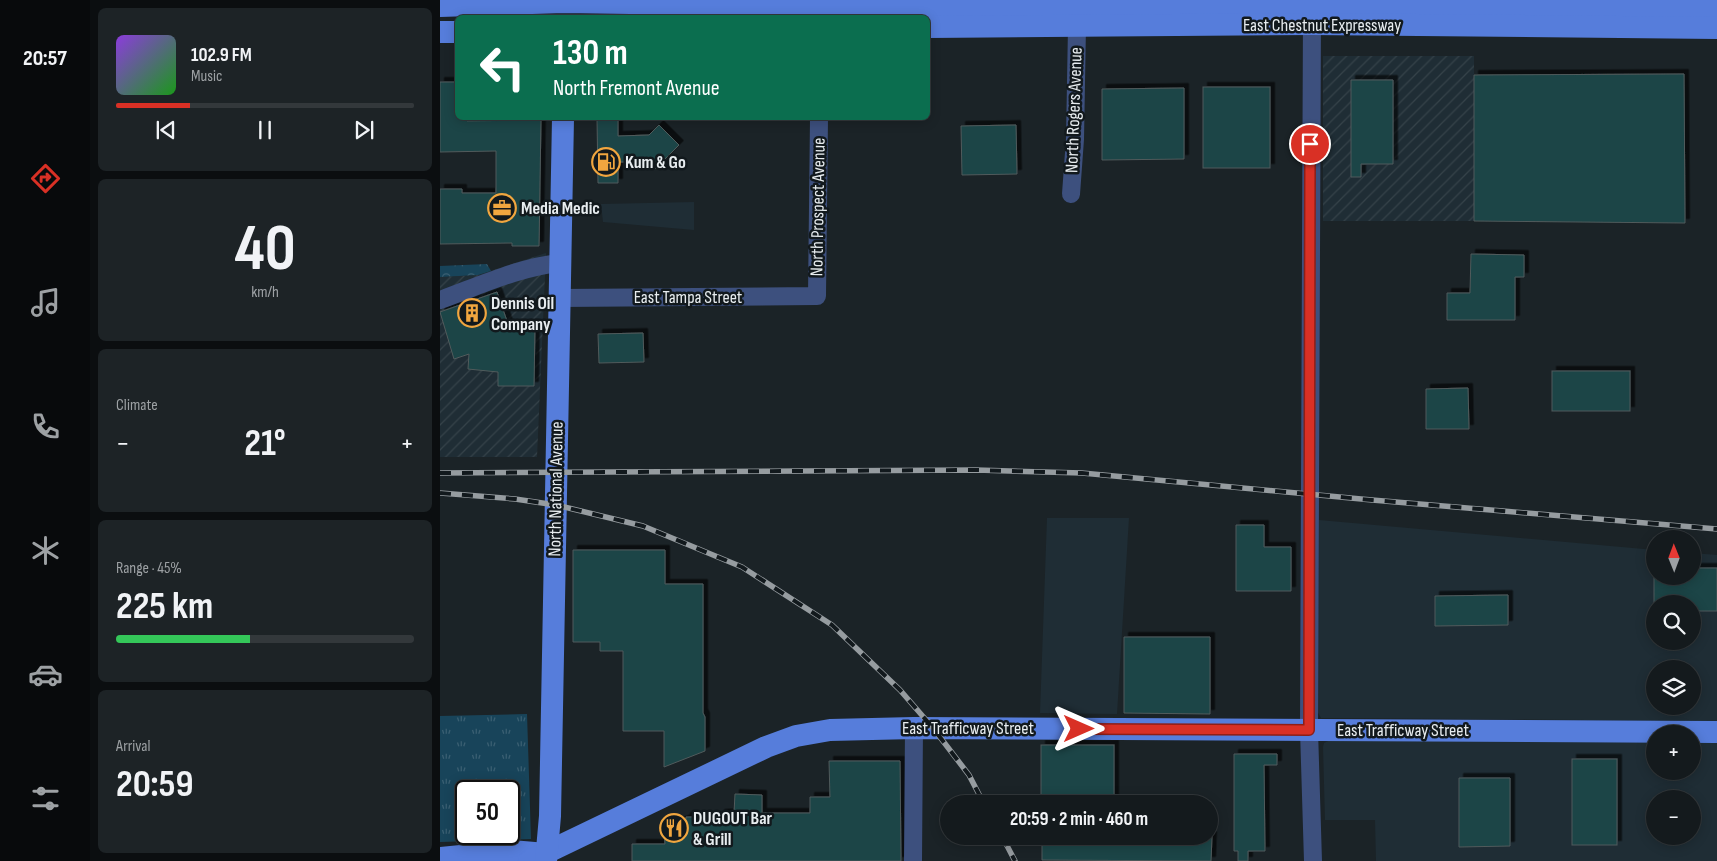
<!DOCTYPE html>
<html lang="en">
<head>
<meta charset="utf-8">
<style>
	:root { --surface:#141a1d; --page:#1d2326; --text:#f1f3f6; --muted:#9da1a4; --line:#33383b; --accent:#d93025 }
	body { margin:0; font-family:"Sofia Sans Condensed",sans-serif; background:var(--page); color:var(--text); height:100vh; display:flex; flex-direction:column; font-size:19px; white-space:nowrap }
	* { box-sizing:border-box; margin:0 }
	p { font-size:16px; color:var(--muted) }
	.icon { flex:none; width:28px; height:28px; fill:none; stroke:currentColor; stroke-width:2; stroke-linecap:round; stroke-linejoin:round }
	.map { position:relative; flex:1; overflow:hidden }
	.details { display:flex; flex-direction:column; gap:8px; padding:8px; background:#0b0e10; width:350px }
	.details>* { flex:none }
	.top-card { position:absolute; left:15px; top:15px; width:475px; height:105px; border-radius:8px; box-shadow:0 2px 12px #0003,0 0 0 1px var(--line); background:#0b6e4f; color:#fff; overflow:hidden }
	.needle { width:32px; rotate:359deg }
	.buttons { position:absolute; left:1206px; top:530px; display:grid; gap:10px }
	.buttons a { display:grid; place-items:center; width:55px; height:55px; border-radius:50%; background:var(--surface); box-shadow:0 2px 12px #0003,0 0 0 1px var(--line); font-size:25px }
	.speed { position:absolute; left:15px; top:780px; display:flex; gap:10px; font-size:25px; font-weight:700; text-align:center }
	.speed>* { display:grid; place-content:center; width:65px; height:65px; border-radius:50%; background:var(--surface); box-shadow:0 2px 12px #0003,0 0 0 1px var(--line); line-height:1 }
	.speed .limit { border:2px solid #111; border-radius:8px; background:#fff; color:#111 }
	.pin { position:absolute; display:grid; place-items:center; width:42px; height:42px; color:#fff; margin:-21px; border:2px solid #fff; border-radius:50%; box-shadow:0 1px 5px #0007 }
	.me { position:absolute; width:55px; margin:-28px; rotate:90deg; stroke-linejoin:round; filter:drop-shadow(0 0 4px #0008) }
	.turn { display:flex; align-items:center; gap:18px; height:105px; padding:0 15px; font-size:22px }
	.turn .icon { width:65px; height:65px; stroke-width:2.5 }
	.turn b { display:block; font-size:35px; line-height:42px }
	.big { font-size:38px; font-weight:700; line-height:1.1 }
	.details .card { flex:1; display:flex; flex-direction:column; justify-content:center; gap:8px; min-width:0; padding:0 18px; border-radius:8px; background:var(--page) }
	.details .dial { align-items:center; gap:0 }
	.dial b { font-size:65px; line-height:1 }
	.song { display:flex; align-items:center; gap:15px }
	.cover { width:60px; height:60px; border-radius:8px; background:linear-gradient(135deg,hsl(270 70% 55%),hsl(120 70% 35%)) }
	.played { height:5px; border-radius:2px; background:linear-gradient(90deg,var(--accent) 25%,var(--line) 25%) }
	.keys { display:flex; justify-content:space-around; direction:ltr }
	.heat { display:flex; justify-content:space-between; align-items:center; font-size:28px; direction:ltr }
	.charge { height:8px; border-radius:4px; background:linear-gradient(90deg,#34c759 45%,var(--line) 0) }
	.trip { position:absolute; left:500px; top:795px; width:278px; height:50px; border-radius:25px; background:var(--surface); box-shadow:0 2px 12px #0003,0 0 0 1px var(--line); font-weight:700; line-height:50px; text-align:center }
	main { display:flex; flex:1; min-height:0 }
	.dock { display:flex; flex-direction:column; width:90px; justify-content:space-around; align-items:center; background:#080a0c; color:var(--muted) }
	.dock .icon { width:35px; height:35px }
	.dock .selected { color:var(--accent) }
	.dock b { font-size:22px; color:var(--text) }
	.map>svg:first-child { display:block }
</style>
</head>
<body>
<main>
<nav class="dock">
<b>20:57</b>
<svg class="icon selected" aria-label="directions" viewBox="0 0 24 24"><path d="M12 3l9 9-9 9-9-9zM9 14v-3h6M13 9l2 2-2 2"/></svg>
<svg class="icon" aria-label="music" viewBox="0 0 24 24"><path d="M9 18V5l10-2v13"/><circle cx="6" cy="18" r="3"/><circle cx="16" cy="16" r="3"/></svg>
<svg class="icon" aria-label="phone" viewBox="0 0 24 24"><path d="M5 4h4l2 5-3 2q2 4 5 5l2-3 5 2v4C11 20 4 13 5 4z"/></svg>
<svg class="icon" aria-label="climate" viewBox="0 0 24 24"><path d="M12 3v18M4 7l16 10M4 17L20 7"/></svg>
<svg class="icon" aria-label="car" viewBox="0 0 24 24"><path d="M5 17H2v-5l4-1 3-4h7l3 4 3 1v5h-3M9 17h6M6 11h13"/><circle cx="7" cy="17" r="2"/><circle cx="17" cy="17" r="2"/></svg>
<svg class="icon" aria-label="filters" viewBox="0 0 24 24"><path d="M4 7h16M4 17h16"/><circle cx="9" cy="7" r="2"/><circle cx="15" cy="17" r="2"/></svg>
</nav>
<section class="details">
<div class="card">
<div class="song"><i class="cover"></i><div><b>102.9 FM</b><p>Music</p></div></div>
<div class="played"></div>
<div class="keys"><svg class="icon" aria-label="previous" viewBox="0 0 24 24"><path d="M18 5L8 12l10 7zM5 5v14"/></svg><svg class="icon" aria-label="pause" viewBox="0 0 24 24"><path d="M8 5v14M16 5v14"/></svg><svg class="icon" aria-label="next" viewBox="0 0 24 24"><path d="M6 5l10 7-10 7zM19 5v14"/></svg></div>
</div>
<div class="card dial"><b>40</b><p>km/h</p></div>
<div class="card"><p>Climate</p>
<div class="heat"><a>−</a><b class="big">21°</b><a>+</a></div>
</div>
<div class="card"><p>Range · 45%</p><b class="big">225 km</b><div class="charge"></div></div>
<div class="card"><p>Arrival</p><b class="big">20:59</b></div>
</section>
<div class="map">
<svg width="1277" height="861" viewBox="0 0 1277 861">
	<defs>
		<pattern id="industrial-furrows" width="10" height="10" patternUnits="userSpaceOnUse" patternTransform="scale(1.25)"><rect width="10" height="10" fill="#1f2d35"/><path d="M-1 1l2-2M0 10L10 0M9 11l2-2" fill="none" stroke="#354249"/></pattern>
		<pattern id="grass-tufts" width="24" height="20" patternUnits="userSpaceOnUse" patternTransform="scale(1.25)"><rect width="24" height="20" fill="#18445a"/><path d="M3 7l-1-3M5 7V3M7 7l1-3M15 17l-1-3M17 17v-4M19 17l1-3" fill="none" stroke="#3a5f72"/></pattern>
		<pattern id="forest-crowns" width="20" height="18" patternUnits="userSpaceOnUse" patternTransform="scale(1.25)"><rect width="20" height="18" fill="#18445a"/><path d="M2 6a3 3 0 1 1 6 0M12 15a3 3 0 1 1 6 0" fill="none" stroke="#3a5f72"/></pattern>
		<filter id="shadow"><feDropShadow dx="4.5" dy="-4.5" stdDeviation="0" flood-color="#0009"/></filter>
	</defs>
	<rect width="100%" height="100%" fill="#1b2327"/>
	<!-- built -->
	<g fill="#1f2d35" fill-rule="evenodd">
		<path d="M254 202V230L163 222 161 204Z"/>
		<path d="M607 518H689L677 714 600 713Z"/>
		<path d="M879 520 1215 550V576H1252L1253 553 1277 555V721L881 718 877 711ZM1215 604H1252V641H1215ZM1215 669H1252V706H1215Z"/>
		<path d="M888 741 1215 742V771H1252L1253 742H1277V861H936L935 820H885L883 747 884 743ZM1215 799H1252V836H1215Z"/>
	</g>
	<!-- industrial -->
	<g fill="url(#industrial-furrows)">
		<rect x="883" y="56" width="151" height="165"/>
		<path d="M106 253 97 457H0V277L38 275Z"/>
	</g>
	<!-- grass -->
	<path fill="url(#grass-tufts)" fill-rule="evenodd" d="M87 714 91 839 0 842V716ZM26 791H69V834H26Z"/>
	<!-- forest -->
	<path fill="url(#forest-crowns)" d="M47 264 51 271 38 275 0 277V266Z"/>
	<!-- building -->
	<g fill="#1a4447" stroke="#515b5c" filter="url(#shadow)">
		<path d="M1244 74 1245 223 1034 221V75Z"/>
		<path d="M911 80H953V164H921V177H911Z"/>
		<path d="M0 82H18V118H27V121L89 120V118H101L99 246H72V243L0 244V189H22V193H56V151L0 152Z"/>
		<rect x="763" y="87" width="67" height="81"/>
		<path d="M744 88V159L662 160V89Z"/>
		<path d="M157 118H178V136L209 135 219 125 239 145 215 169 209 162H178V183H158Z"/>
		<path d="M576 125 577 174 522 175 521 126Z"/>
		<path d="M1031 254 1084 255V277H1075V320H1007V293H1030Z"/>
		<path d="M57 292 68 324H95L94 386H58V372L28 369 29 354 14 359 0 312Z"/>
		<path d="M203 333 204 362 159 363 158 334Z"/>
		<rect x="1112" y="371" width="78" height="40"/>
		<path d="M1028 388 1029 429H986V389Z"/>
		<path d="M796 525H824V547H851V591H796Z"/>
		<path d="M133 550H225V584H263V713L265 717V751L224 767V731H183V651H160V642H133Z"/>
		<path d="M1252 568H1277V611H1252V604H1214V576H1252Z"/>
		<path d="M1068 595V625L995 626V596Z"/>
		<path d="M684 637H770V714L684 713Z"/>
		<rect x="601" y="745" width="73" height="59"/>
		<path d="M794 754H837V765H824L825 851H808V861H798V851H794Z"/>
		<rect x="1132" y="759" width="45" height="86"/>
		<path d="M389 761H460L461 861H192V844H225L224 828 246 819V817H280V814L294 813 295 794 322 795V813H370V797H390Z"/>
		<path d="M1019 778H1070V846L1019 847Z"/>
		<path d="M602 836H772L771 861 602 860Z"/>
	</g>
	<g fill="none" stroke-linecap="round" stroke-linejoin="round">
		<!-- minor -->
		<g stroke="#3d507e" stroke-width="18">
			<path d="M872 12 869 730 873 861"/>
			<path d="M631 194 635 139 637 26"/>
			<path d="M119 298 377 296 379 118"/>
			<path d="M0 300C39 286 79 267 120 263"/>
			<path d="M473 861 474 728"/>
		</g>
		<!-- major -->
		<g stroke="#567ddb" stroke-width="22">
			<path d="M0 6 124 2 381 6 872 4 1277 7"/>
			<path d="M488 27 872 24 1277 28"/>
			<path d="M0 32H18"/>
			<path d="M0 858 71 851 106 854"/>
			<path d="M89 861 326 747 356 736 390 730 474 728 1277 732"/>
			<path d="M106 861 110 816 123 118"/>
		</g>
		<defs>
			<g id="rail">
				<path d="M0 473 536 470 642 473 932 500 1277 529"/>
				<path d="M0 493 75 499 116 505 203 526 302 567 392 625 460 690 493 728 529 775 544 804"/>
				<path d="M562 836 575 861"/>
			</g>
		</defs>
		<!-- rail casing -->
		<use href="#rail" stroke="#969ca0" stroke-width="5.5"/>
		<!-- rail -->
		<use href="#rail" stroke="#12191d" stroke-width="4" stroke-dasharray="11" stroke-linecap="butt"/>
	</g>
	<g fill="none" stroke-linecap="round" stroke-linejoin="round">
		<defs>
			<path id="route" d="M639 729 869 730 870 144"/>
		</defs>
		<!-- route casing -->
		<use href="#route" stroke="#8d1f18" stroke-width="12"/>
		<!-- route -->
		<use href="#route" stroke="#d93025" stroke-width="9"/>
	</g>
	<!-- icons -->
	<defs>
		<symbol id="fuel-ring" viewBox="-11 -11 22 22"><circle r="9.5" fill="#12191d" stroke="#f1a63f" stroke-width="1.5"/><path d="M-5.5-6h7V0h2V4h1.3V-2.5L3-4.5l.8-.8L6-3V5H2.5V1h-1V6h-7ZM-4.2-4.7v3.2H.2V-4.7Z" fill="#f1a63f"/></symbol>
		<symbol id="office-ring" viewBox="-11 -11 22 22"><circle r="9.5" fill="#12191d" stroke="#f1a63f" stroke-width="1.5"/><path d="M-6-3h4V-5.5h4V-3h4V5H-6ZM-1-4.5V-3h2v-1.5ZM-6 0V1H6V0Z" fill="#f1a63f"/></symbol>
		<symbol id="building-ring" viewBox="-11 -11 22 22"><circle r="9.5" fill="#12191d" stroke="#f1a63f" stroke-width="1.5"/><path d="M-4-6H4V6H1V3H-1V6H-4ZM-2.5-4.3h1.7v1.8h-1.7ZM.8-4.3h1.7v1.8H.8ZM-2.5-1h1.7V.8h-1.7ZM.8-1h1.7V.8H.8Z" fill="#f1a63f"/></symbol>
		<symbol id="restaurant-ring" viewBox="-11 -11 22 22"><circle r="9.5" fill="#12191d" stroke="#f1a63f" stroke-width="1.5"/><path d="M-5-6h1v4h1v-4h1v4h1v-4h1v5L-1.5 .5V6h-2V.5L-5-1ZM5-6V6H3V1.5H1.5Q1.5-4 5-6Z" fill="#f1a63f"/></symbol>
	</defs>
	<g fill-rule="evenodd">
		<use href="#fuel-ring" x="150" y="146" width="32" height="32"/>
		<use href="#office-ring" x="46" y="192" width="32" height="32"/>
		<use href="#building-ring" x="16" y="297" width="32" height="32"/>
		<use href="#restaurant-ring" x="218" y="812" width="32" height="32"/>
	</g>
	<g text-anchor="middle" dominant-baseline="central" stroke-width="5" stroke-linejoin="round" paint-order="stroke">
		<!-- street labels -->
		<g font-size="18" fill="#e8edf0" stroke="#12191d">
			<text x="882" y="25">East Chestnut Expressway</text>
			<text transform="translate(634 110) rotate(-88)">North Rogers Avenue</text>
			<text transform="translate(378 207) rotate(-89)">North Prospect Avenue</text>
			<text x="248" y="297">East Tampa Street</text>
			<text transform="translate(116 489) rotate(-89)">North National Avenue</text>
			<text x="528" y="728">East Trafficway Street</text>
			<text x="963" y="730">East Trafficway Street</text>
		</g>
		<!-- poi labels -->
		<g font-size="18" font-weight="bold" fill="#e8edf0" stroke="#12191d" text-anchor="start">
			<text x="185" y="162">Kum &amp; Go</text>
			<text x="81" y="208">Media Medic</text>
			<text x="51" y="303">Dennis Oil<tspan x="51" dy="21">Company</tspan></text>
			<text x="253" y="818">DUGOUT Bar<tspan x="253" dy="21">&amp; Grill</tspan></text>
		</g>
	</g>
</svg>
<div class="buttons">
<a><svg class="needle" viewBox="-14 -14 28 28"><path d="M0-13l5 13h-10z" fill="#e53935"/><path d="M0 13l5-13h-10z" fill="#9da1a4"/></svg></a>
<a><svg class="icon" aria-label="search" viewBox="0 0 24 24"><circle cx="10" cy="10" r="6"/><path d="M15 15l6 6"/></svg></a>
<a><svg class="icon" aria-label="layers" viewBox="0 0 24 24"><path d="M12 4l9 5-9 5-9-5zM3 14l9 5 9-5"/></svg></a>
<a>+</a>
<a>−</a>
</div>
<div class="speed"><div class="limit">50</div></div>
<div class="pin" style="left:870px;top:144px;background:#d93025"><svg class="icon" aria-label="arrive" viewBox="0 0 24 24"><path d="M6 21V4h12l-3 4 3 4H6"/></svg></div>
<svg class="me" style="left:639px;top:729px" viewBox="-20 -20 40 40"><path d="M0-17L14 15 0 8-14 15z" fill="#d93025" stroke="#fff" stroke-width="4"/></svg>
<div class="trip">20:59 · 2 min · 460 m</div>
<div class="top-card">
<div class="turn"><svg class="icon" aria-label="left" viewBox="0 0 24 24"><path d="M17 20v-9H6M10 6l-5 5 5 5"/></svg><div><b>130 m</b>North Fremont Avenue</div></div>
</div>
</div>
</main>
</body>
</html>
